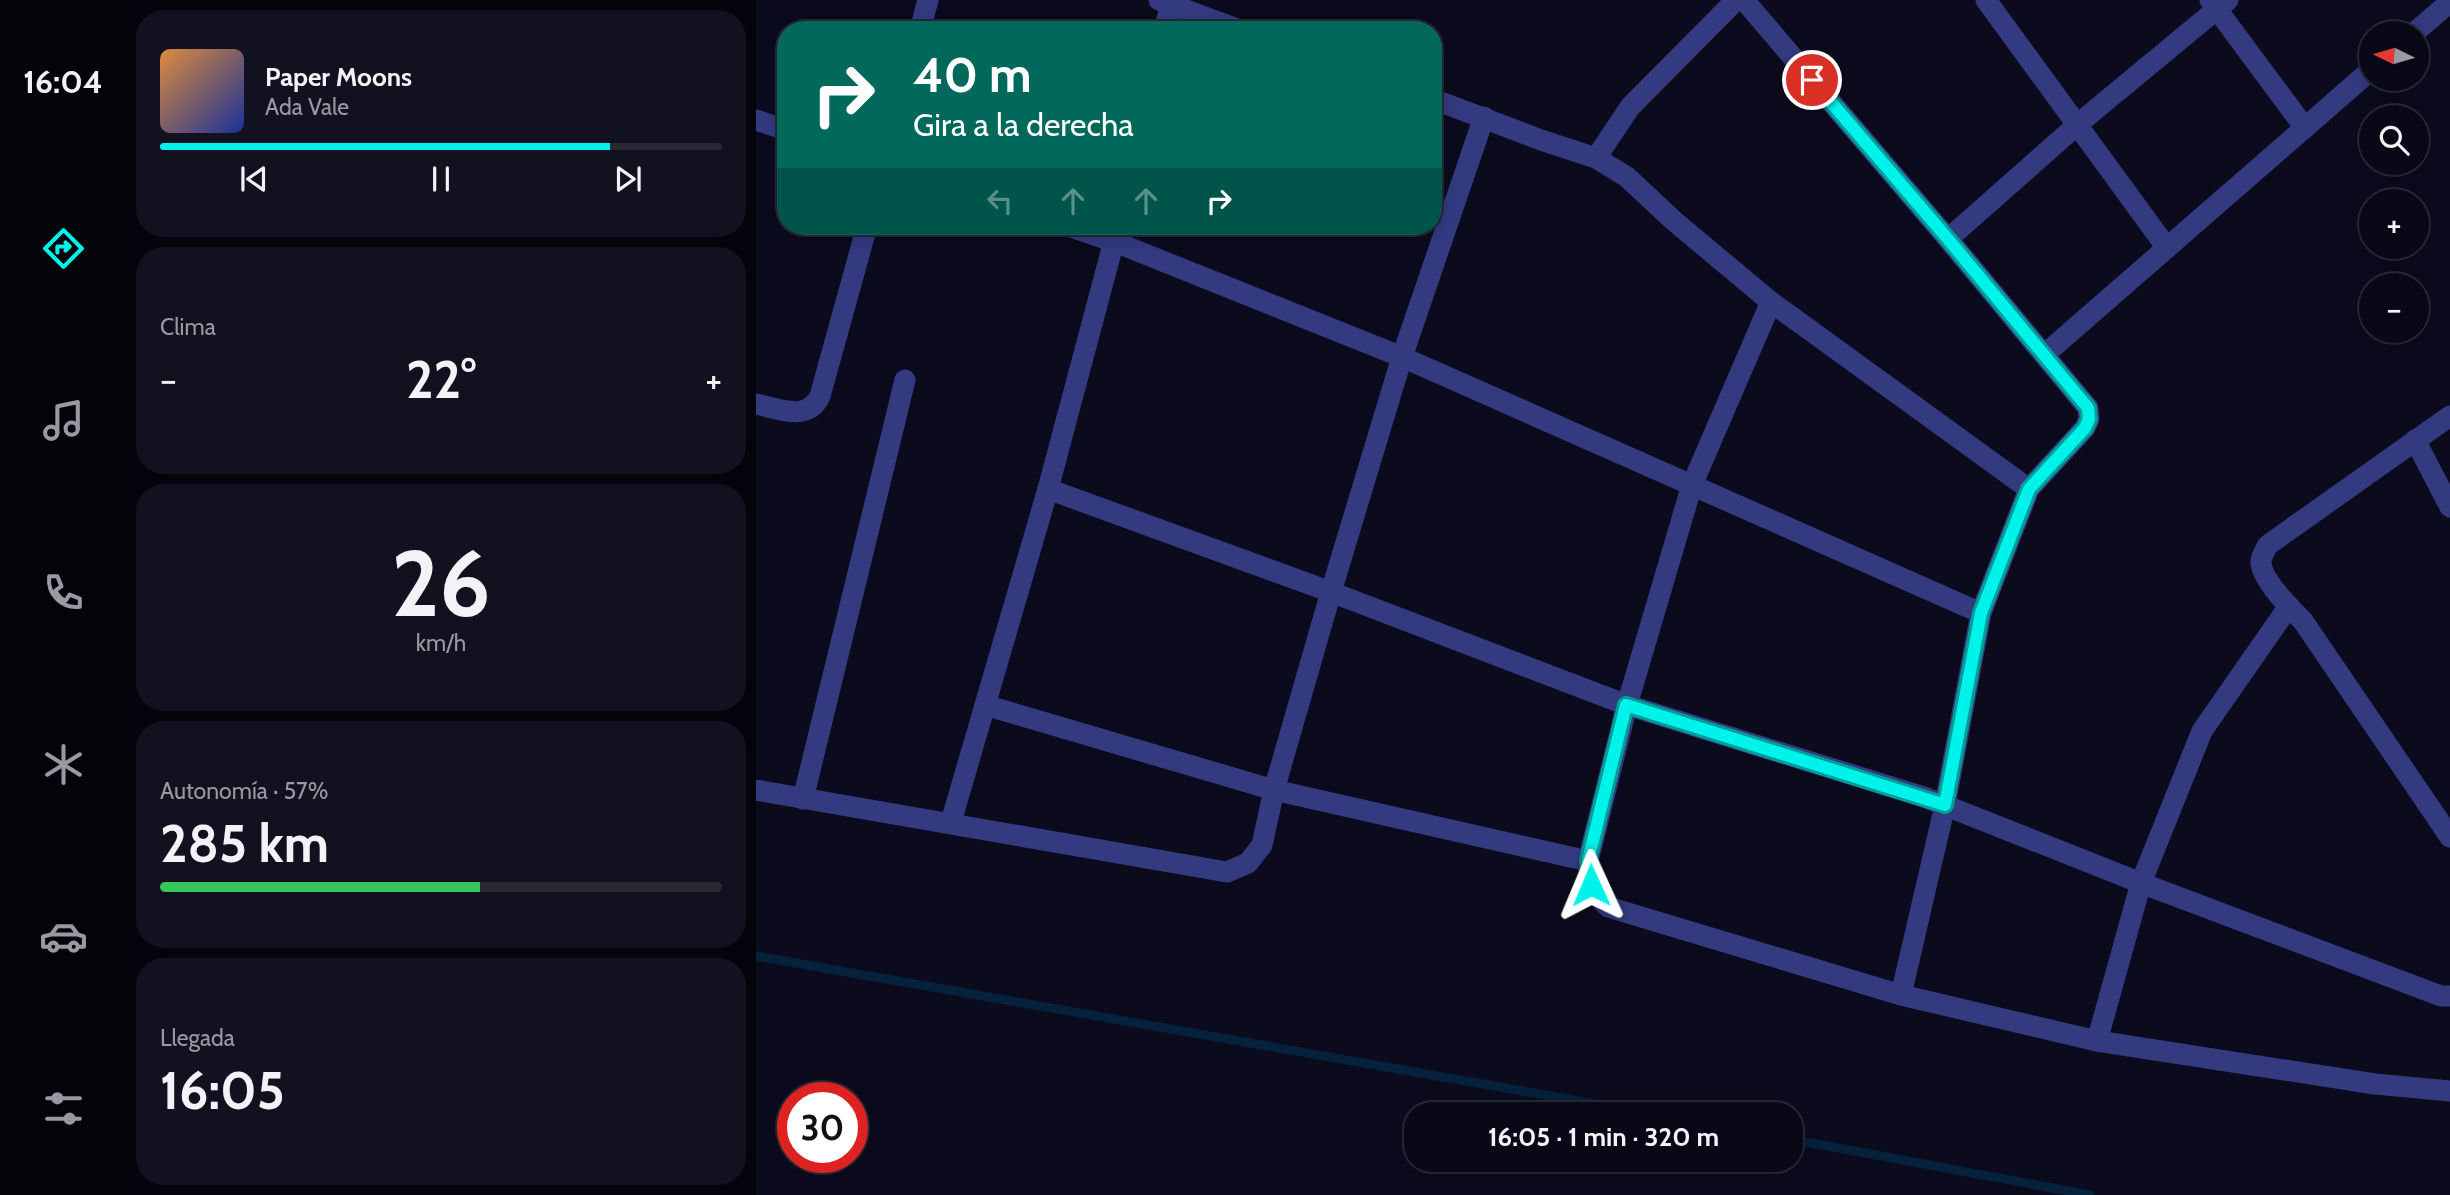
<!DOCTYPE html>
<html lang="es">
<head>
<meta charset="utf-8">
<style>
	:root { --surface:#090816; --page:#12111f; --text:#f1f3f6; --muted:#999aa1; --line:#292935; --accent:#00f3eb }
	body { margin:0; font-family:Cabin,sans-serif; background:var(--page); color:var(--text); height:100vh; display:flex; flex-direction:column; font-size:26px; white-space:nowrap }
	* { box-sizing:border-box; margin:0 }
	p { font-size:23px; color:var(--muted) }
	.icon { flex:none; width:38px; height:38px; fill:none; stroke:currentColor; stroke-width:2; stroke-linecap:round; stroke-linejoin:round }
	.map { position:relative; flex:1; overflow:hidden }
	.panel { display:flex; flex-direction:column; gap:10px; padding:10px; background:#05040c; width:630px }
	.panel>* { flex:none }
	.guide { position:absolute; left:21px; top:21px; width:665px; height:214px; border-radius:28px; box-shadow:0 4px 18px #0003,0 0 0 2px var(--line); background:#00695c; color:#fff; overflow:hidden }
	.needle { width:46px; rotate:275deg }
	.fabs { position:absolute; left:1603px; top:21px; display:grid; gap:14px }
	.fabs a { display:grid; place-items:center; width:70px; height:70px; border-radius:50%; background:var(--surface); box-shadow:0 4px 18px #0003,0 0 0 2px var(--line); font-size:35px }
	.speed { position:absolute; left:21px; top:1082px; display:flex; gap:14px; font-size:35px; font-weight:700; text-align:center }
	.speed>* { display:grid; place-content:center; width:91px; height:91px; border-radius:50%; background:var(--surface); box-shadow:0 4px 18px #0003,0 0 0 2px var(--line); line-height:1 }
	.speed .limit { border:10px solid #d22; background:#fff; color:#111 }
	.pin { position:absolute; display:grid; place-items:center; width:60px; height:60px; color:#fff; margin:-30px; border:4px solid #fff; border-radius:50%; box-shadow:0 2px 7px #0007 }
	.me { position:absolute; width:77px; margin:-38px; rotate:359deg; stroke-linejoin:round; filter:drop-shadow(0 0 5px #0008) }
	.turn { display:flex; align-items:center; gap:24px; height:147px; padding:0 21px; font-size:32px }
	.turn .icon { width:91px; height:91px; stroke-width:2.5 }
	.turn b { display:block; font-size:49px; line-height:60px }
	.lanes { display:flex; align-items:center; height:66px; padding:0 21px; background:#0003; justify-content:center; gap:35px; direction:ltr }
	.lanes .off { opacity:.35 }
	.big { font-size:52px; font-weight:700; line-height:1.1 }
	.panel .tile { flex:1; display:flex; flex-direction:column; justify-content:center; gap:10px; min-width:0; padding:0 24px; border-radius:28px; background:var(--page) }
	.panel .dial { align-items:center; gap:0 }
	.dial b { font-size:91px; line-height:1 }
	.song { display:flex; align-items:center; gap:21px }
	.cover { width:84px; height:84px; border-radius:10px; background:linear-gradient(135deg,hsl(30 70% 55%),hsl(230 70% 35%)) }
	.played { height:7px; border-radius:4px; background:linear-gradient(90deg,var(--accent) 80%,var(--line) 80%) }
	.keys { display:flex; justify-content:space-around; direction:ltr }
	.heat { display:flex; justify-content:space-between; align-items:center; font-size:38px; direction:ltr }
	.charge { height:10px; border-radius:5px; background:linear-gradient(90deg,#34c759 57%,var(--line) 0) }
	.trip { position:absolute; left:648px; top:1102px; width:399px; height:70px; border-radius:28px; background:var(--surface); box-shadow:0 4px 18px #0003,0 0 0 2px var(--line); font-weight:700; line-height:70px; text-align:center }
	main { display:flex; flex:1; min-height:0 }
	.dock { display:flex; flex-direction:column; width:126px; justify-content:space-around; align-items:center; background:#040309; color:var(--muted) }
	.dock .icon { width:49px; height:49px }
	.dock .active { color:var(--accent) }
	.dock b { font-size:32px; color:var(--text) }
	.map>svg:first-child { display:block }
</style>
</head>
<body>
<main>
<nav class="dock">
<b>16:04</b>
<svg class="icon active" aria-label="directions" viewBox="0 0 24 24"><path d="M12 3l9 9-9 9-9-9zM9 14v-3h6M13 9l2 2-2 2"/></svg>
<svg class="icon" aria-label="music" viewBox="0 0 24 24"><path d="M9 18V5l10-2v13"/><circle cx="6" cy="18" r="3"/><circle cx="16" cy="16" r="3"/></svg>
<svg class="icon" aria-label="phone" viewBox="0 0 24 24"><path d="M5 4h4l2 5-3 2q2 4 5 5l2-3 5 2v4C11 20 4 13 5 4z"/></svg>
<svg class="icon" aria-label="climate" viewBox="0 0 24 24"><path d="M12 3v18M4 7l16 10M4 17L20 7"/></svg>
<svg class="icon" aria-label="car" viewBox="0 0 24 24"><path d="M5 17H2v-5l4-1 3-4h7l3 4 3 1v5h-3M9 17h6M6 11h13"/><circle cx="7" cy="17" r="2"/><circle cx="17" cy="17" r="2"/></svg>
<svg class="icon" aria-label="filters" viewBox="0 0 24 24"><path d="M4 7h16M4 17h16"/><circle cx="9" cy="7" r="2"/><circle cx="15" cy="17" r="2"/></svg>
</nav>
<section class="panel">
<div class="tile">
<div class="song"><i class="cover"></i><div><b>Paper Moons</b><p>Ada Vale</p></div></div>
<div class="played"></div>
<div class="keys"><svg class="icon" aria-label="previous" viewBox="0 0 24 24"><path d="M18 5L8 12l10 7zM5 5v14"/></svg><svg class="icon" aria-label="pause" viewBox="0 0 24 24"><path d="M8 5v14M16 5v14"/></svg><svg class="icon" aria-label="next" viewBox="0 0 24 24"><path d="M6 5l10 7-10 7zM19 5v14"/></svg></div>
</div>
<div class="tile"><p>Clima</p>
<div class="heat"><a>−</a><b class="big">22°</b><a>+</a></div>
</div>
<div class="tile dial"><b>26</b><p>km/h</p></div>
<div class="tile"><p>Autonomía · 57%</p><b class="big">285 km</b><div class="charge"></div></div>
<div class="tile"><p>Llegada</p><b class="big">16:05</b></div>
</section>
<div class="map">
<svg width="1694" height="1195" viewBox="0 0 1694 1195">
	<rect width="100%" height="100%" fill="#0c0b1e"/>
	<g fill="none" stroke-linecap="round" stroke-linejoin="round">
		<!-- stream -->
		<g stroke="#06213c" stroke-width="9">
			<path d="M0 956 903 1115"/>
			<path d="M1034 1139 1334 1195"/>
		</g>
		<!-- street -->
		<g stroke="#333a80" stroke-width="21">
			<path d="M403 0 484 30"/>
			<path d="M988 0 1192 239 1332 408 1333 419 1329 428 1273 489 1225 613 1189 805 1145 995"/>
			<path d="M1230 0 1411 248"/>
			<path d="M1454 0 1549 128"/>
			<path d="M164 30 172 0"/>
			<path d="M408 30 416 0"/>
			<path d="M1658 33 1694 2"/>
			<path d="M677 99 785 140 840 158 871 177 918 221 1015 302 1273 489"/>
			<path d="M0 120 30 130"/>
			<path d="M840 158 874 107 980 0"/>
			<path d="M312 226 359 242 646 357 1225 613"/>
			<path d="M1192 239 1322 124 1472 0"/>
			<path d="M1015 302 936 485 871 705 832 861C834 881 837 893 852 907L1145 995 1341 1041 1619 1084 1694 1091"/>
			<path d="M1288 355 1615 70"/>
			<path d="M0 404C23 409 52 422 64 396L111 226"/>
			<path d="M1694 416 1512 545C1509 550 1506 555 1505 561 1504 578 1535 609 1547 621L1694 837"/>
			<path d="M1659 440 1694 507"/>
			<path d="M292 489 575 592 871 705 1168 797 1385 883 1685 996H1694"/>
			<path d="M229 705 518 790 832 861"/>
			<path d="M0 790 471 872 492 863 506 845 518 790 575 592 646 357 728 117"/>
			<path d="M47 799 149 380"/>
			<path d="M195 822 292 489 362 226"/>
			<path d="M1341 1041 1385 883 1446 731 1533 606"/>
		</g>
	</g>
	<g fill="none" stroke-linecap="round" stroke-linejoin="round">
		<defs>
			<path id="route" d="M835 885 832 861 870 705 1189 805 1225 613 1273 489 1329 428 1333 419 1332 408 1192 239 1056 80"/>
		</defs>
		<!-- route casing -->
		<use href="#route" stroke="#009e99" stroke-width="18"/>
		<!-- route -->
		<use href="#route" stroke="#00f3eb" stroke-width="12"/>
	</g>
</svg>
<div class="fabs">
<a><svg class="needle" viewBox="-14 -14 28 28"><path d="M0-13l5 13h-10z" fill="#e53935"/><path d="M0 13l5-13h-10z" fill="#999aa1"/></svg></a>
<a><svg class="icon" aria-label="search" viewBox="0 0 24 24"><circle cx="10" cy="10" r="6"/><path d="M15 15l6 6"/></svg></a>
<a>+</a>
<a>−</a>
</div>
<div class="speed"><div class="limit">30</div></div>
<div class="pin" style="left:1056px;top:80px;background:#d93025"><svg class="icon" aria-label="arrive" viewBox="0 0 24 24"><path d="M6 21V4h12l-3 4 3 4H6"/></svg></div>
<svg class="me" style="left:835px;top:885px" viewBox="-20 -20 40 40"><path d="M0-17L14 15 0 8-14 15z" fill="#00f3eb" stroke="#fff" stroke-width="4"/></svg>
<div class="trip">16:05 · 1 min · 320 m</div>
<div class="guide">
<div class="turn"><svg class="icon" aria-label="right" viewBox="0 0 24 24"><path d="M7 20v-9h11M14 6l5 5-5 5"/></svg><div><b>40 m</b>Gira a la derecha</div></div>
<div class="lanes"><svg class="icon off" aria-label="left" viewBox="0 0 24 24"><path d="M17 20v-9H6M10 6l-5 5 5 5"/></svg><svg class="icon off" aria-label="ahead" viewBox="0 0 24 24"><path d="M12 20V5M6 11l6-6 6 6"/></svg><svg class="icon off" aria-label="ahead" viewBox="0 0 24 24"><path d="M12 20V5M6 11l6-6 6 6"/></svg><svg class="icon" aria-label="right" viewBox="0 0 24 24"><path d="M7 20v-9h11M14 6l5 5-5 5"/></svg></div>
</div>
</div>
</main>
</body>
</html>
